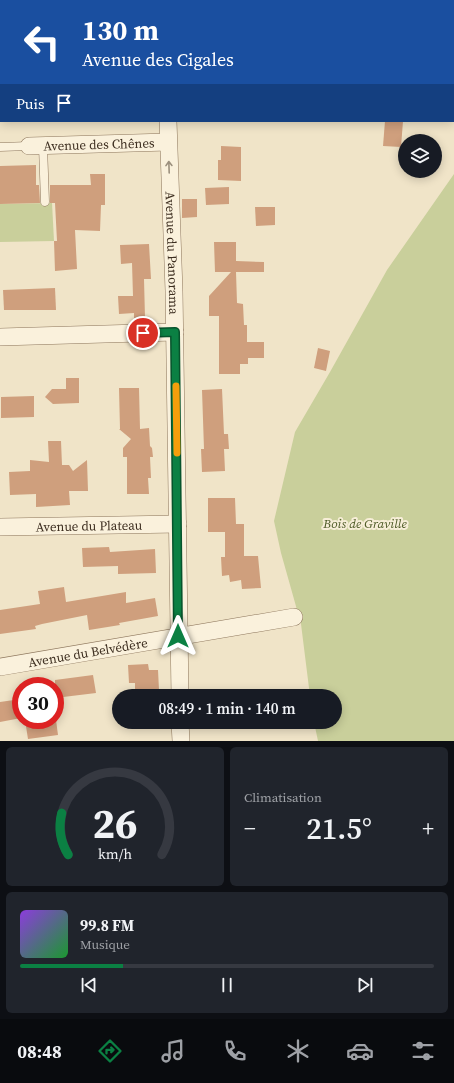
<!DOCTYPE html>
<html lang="fr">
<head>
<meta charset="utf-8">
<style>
	:root { --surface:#171b24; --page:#20242c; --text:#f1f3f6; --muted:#9ea1a6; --line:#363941; --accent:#0b8043 }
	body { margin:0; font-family:"Source Serif 4",serif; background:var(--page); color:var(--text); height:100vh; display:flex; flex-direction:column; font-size:15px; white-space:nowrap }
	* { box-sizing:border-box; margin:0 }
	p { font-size:13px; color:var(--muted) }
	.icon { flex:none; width:22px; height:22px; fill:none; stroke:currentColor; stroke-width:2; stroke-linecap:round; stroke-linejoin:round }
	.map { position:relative; height:741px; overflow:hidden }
	.sheet { display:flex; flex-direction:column; gap:6px; padding:6px; background:#0d0f14; flex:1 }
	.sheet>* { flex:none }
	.hud { position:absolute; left:0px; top:0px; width:454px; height:122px; box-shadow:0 2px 10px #0003; background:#1a4fa0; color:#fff; overflow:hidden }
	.buttons { position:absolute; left:398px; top:134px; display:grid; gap:8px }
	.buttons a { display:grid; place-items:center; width:44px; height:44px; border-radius:50%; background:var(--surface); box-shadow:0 2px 10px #0003; font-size:20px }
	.speed { position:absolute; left:12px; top:677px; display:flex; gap:8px; font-size:20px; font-weight:700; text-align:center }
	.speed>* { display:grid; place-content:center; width:52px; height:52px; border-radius:50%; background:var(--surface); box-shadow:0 2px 10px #0003; line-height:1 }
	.speed .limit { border:6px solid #d22; background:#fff; color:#111 }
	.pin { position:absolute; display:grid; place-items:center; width:34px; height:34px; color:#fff; margin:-17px; border:2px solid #fff; border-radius:50%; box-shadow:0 1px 4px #0007 }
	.me { position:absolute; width:44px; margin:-22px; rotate:0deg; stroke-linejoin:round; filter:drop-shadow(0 0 3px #0008) }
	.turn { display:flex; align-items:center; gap:14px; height:84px; padding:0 16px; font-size:18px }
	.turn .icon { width:52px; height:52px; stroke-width:2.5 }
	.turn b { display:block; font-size:28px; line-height:34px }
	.then { display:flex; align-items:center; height:38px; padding:0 16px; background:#0003; gap:8px; font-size:15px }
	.big { font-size:30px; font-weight:600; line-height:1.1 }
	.sheet .widget { flex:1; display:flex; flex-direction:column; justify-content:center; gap:6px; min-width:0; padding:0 14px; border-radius:6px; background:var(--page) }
	.sheet .dial { align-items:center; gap:0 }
	.dial svg { height:104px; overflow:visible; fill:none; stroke:var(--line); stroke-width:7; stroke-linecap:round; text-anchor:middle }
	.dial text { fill:var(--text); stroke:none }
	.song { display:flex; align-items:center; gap:12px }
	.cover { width:48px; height:48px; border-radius:6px; background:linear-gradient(135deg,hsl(270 70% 55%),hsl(130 70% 35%)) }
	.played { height:4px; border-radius:2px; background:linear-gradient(90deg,var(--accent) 25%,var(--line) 25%) }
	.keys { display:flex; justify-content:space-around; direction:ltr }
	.heat { display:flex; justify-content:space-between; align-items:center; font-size:22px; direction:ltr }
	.sheet .tiles { flex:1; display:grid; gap:6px; grid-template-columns:1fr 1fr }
	.widget:last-child { grid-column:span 2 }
	.trip { position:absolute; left:112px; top:689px; width:230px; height:40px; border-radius:20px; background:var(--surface); box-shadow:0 2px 10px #0003; font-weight:600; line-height:40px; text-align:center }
	.tab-bar { display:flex; height:64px; justify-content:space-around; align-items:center; background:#090b0e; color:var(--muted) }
	.tab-bar .icon { width:28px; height:28px }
	.tab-bar .active { color:var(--accent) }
	.tab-bar b { font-size:18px; color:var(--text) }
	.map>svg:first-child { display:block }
</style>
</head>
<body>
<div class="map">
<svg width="454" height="741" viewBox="0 0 454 741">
	<rect width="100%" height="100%" fill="#f0e4c8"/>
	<!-- green -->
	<g fill="#c9cf9b">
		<path d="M411 0H454V68L453 1Z"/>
		<path d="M454 174V741H318L314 722H335V696H310L301 624 281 553 274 521 295 432 330 372 387 270Z"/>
		<path d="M52 203 54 241 0 242V204Z"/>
	</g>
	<!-- building -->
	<g fill="#cf9f7d">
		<path d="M385 121H403L401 147 383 146Z"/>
		<path d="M221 146 241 147V181L218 180V160H221Z"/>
		<path d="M36 165V185H39L40 203 0 204V166Z"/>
		<path d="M90 174H105V205H101L100 231 75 230 77 269 55 271 54 241H57L55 203H50V185H91Z"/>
		<path d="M229 187V204L206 205 205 188Z"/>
		<path d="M182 199H197V217L182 218Z"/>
		<path d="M255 207H275V225L256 226Z"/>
		<path d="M214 242H236V261L264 262V272H236L237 303 243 304 244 325H247V342H264V358H248V364H240V374H219V316H209V296L231 272H215Z"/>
		<path d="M149 244 151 279H144L145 318H134V313L119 314 118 296H133L132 263 121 264 120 245Z"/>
		<path d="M55 288 56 310H4L3 290Z"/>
		<path d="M318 348 330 351 326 371 314 368Z"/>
		<path d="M66 378H79V403L53 404 45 397 52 389H66Z"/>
		<path d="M119 388H139L140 429 149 428 150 446 152 448 153 457H150L151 478H148L149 494H127V457H123V448L131 439 119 429H120Z"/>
		<path d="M222 389 224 434H228L229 449H224L225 471 202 472 201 449H204L202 390Z"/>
		<path d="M34 396V417L1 418V397Z"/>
		<path d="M48 441H61L62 465H69L73 471 87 460 88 491H69L70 505 36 507V494L10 495 9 472 30 471V460L49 462Z"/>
		<path d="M208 498H235L236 524H244V556H258L261 588 242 589 241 580 230 582 229 575 222 576 221 557H225V532H208Z"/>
		<path d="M109 547 110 552 155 549 156 573 118 574V566L83 567 82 548Z"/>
		<path d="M64 587 66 602 126 592V603L155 598 158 616 119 623 120 625 89 630 87 615 42 624 35 626 36 629 0 634V610L40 604 38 591Z"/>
		<path d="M148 664 149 670H158L159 690H157V696H139V690H135V683H129L128 665Z"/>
		<path d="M93 675 96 693 55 698V680Z"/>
		<path d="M21 699V718L0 722V702Z"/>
		<path d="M25 720H56L58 735 28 739Z"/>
	</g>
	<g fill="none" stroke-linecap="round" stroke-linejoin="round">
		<defs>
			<g id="service">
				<path d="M43 146 45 202"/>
				<path d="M0 147 29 146"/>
			</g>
			<g id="minor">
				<path d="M127 0 130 1"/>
				<path d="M453 107H454"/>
				<path id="s1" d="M168 121 174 291 180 696"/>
				<path id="s2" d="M29 146 168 142"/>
				<path d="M0 337 175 332"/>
				<path id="s3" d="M0 527 178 524"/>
				<path id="s4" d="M0 667 294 617"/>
				<path d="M180 722 181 741"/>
			</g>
		</defs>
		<!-- service casing -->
		<use href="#service" stroke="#8d765c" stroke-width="9"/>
		<!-- minor casing -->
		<use href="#minor" stroke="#8d765c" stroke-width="18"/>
		<!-- service -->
		<use href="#service" stroke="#faf1dc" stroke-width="8"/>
		<!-- minor -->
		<use href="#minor" stroke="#faf1dc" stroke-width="17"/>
	</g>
	<!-- one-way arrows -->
	<defs><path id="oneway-shaft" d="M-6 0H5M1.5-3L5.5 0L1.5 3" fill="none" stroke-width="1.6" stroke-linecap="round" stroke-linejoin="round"/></defs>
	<use stroke="#9c907e" href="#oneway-shaft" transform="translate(169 167) rotate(-92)"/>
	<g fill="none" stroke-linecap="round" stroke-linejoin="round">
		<defs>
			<path id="route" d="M143 333 175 332 178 636"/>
		</defs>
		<!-- route casing -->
		<use href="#route" stroke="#07532c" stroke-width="10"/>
		<!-- route -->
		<use href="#route" stroke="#0b8043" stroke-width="7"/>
		<!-- slow -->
		<path stroke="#f59e0b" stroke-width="7" d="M176 386 177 453"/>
	</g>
	<g text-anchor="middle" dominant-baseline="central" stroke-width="4" stroke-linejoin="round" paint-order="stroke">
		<!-- street labels -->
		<g font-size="13" fill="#3d2e20" stroke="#f7eed8">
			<text stroke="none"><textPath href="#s2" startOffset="70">Avenue des Chênes</textPath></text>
			<text stroke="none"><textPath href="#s1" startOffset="132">Avenue du Panorama</textPath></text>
			<text stroke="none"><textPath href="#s3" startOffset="89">Avenue du Plateau</textPath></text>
			<text stroke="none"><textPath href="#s4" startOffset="89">Avenue du Belvédère</textPath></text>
		</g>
		<!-- park labels -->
		<g font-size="13" font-style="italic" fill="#4d5a26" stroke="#f7eed8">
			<text x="365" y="523">Bois de Graville</text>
		</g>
	</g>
</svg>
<div class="buttons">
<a><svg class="icon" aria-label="layers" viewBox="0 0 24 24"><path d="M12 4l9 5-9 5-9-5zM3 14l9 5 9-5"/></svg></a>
</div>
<div class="speed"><div class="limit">30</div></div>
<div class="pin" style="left:143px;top:333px;background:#d93025"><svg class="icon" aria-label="arrive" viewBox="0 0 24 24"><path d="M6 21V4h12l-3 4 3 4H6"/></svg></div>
<svg class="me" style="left:178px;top:636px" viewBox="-20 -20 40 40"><path d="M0-17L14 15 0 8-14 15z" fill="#0b8043" stroke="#fff" stroke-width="4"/></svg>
<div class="trip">08:49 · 1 min · 140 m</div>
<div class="hud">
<div class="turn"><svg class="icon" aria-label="left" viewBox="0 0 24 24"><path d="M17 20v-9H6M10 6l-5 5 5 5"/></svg><div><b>130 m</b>Avenue des Cigales</div></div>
<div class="then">Puis<svg class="icon" aria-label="arrive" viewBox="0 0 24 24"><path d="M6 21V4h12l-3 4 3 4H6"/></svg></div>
</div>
</div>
<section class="sheet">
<div class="tiles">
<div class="widget dial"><svg viewBox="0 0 100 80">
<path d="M14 69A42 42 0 1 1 86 69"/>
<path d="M14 69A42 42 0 0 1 9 37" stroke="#0b8043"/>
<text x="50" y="56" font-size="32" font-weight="700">26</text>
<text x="50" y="72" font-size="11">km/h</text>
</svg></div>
<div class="widget"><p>Climatisation</p>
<div class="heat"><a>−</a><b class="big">21.5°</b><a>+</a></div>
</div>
<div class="widget">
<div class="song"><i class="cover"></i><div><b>99.8 FM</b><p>Musique</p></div></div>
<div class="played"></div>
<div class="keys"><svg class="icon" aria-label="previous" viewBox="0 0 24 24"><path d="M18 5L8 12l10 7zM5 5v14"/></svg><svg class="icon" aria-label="pause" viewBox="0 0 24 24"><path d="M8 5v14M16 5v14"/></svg><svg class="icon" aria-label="next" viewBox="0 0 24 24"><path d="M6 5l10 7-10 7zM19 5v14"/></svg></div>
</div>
</div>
</section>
<nav class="tab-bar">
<b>08:48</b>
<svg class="icon active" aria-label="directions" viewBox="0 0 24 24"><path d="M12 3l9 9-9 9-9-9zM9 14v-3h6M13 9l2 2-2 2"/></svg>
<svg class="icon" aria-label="music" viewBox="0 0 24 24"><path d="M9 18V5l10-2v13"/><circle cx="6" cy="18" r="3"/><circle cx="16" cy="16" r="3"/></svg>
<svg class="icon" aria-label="phone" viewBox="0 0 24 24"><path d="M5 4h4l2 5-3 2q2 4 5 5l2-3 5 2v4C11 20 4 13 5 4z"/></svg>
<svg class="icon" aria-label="climate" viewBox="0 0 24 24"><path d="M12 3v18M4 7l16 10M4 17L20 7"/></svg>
<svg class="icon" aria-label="car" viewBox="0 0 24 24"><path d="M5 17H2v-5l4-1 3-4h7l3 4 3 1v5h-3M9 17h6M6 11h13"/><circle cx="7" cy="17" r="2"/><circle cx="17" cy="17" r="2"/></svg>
<svg class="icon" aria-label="filters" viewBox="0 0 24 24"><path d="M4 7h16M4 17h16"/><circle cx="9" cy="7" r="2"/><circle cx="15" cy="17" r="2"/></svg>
</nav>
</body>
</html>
